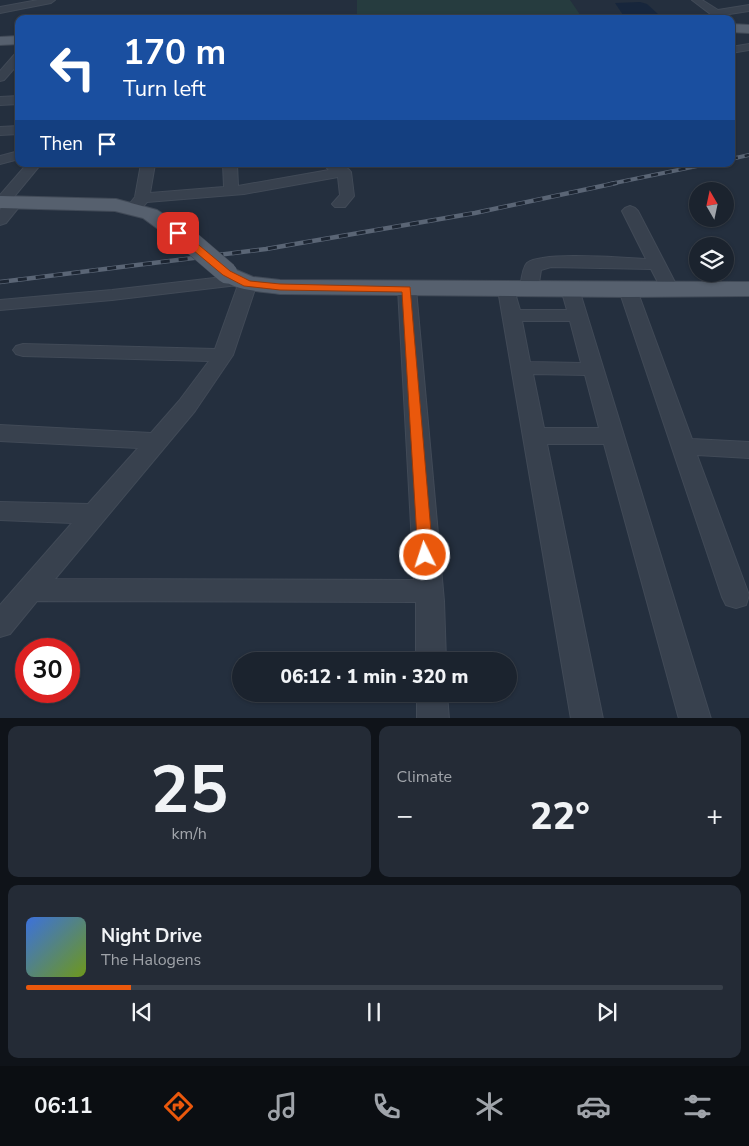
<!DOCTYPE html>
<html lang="en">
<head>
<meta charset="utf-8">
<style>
	:root { --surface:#1b232e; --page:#242b36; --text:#f1f3f6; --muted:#a0a4aa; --line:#39404a; --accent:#ea580c }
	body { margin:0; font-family:"Nunito Sans",sans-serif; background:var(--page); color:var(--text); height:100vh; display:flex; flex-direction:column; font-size:19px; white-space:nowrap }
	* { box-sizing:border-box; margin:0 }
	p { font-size:16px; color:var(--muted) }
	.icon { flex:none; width:28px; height:28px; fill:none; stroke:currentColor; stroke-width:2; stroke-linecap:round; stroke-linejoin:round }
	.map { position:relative; height:718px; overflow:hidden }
	.sheet { display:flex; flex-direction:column; gap:8px; padding:8px; background:#0f1319; flex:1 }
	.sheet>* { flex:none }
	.guide { position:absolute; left:15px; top:15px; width:720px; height:152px; border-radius:10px; box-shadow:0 1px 4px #0004,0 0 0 1px var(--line); background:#1a4fa0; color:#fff; overflow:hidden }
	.needle { width:32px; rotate:351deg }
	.fabs { position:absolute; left:689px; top:182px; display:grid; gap:10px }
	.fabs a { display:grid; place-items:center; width:45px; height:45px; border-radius:50%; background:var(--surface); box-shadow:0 1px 4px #0004,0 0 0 1px var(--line); font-size:25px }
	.speed { position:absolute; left:15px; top:638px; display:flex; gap:10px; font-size:25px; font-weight:700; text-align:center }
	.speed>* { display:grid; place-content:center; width:65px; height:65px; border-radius:50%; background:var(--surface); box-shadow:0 1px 4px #0004,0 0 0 1px var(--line); line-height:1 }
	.speed .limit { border:8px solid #d22; background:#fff; color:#111 }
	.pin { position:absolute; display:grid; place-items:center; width:42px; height:42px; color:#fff; margin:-21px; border-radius:10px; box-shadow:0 2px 8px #0006 }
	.me { position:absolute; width:55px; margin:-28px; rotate:356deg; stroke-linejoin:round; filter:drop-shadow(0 0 4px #0008) }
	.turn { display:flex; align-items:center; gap:18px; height:105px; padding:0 25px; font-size:22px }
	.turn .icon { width:65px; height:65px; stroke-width:2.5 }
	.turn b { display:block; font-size:35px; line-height:42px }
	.then { display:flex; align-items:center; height:48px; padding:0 25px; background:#0003; gap:10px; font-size:19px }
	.big { font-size:38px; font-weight:800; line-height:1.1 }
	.sheet .card { flex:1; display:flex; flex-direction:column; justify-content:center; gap:8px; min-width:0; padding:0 18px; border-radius:10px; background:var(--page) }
	.sheet .dial { align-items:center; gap:0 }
	.dial b { font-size:65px; line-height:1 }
	.song { display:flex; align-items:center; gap:15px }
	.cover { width:60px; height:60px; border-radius:8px; background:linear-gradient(135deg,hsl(220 70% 55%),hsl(80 70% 35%)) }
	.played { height:5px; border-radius:2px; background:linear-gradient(90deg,var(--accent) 15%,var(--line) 15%) }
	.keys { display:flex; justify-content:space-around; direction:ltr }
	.heat { display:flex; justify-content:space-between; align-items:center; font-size:28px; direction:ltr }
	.sheet .tiles { flex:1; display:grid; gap:8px; grid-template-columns:1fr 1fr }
	.card:last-child { grid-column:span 2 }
	.trip { position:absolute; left:232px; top:652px; width:285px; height:50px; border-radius:25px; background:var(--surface); box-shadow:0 1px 4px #0004,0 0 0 1px var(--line); font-weight:800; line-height:50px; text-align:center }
	.tab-bar { display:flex; height:80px; justify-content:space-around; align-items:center; background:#0b0e12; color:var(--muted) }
	.tab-bar .icon { width:35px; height:35px }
	.tab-bar .current { color:var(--accent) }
	.tab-bar b { font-size:22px; color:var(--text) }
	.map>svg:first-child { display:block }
</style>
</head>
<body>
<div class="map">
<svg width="749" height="719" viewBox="0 0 749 719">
	<rect width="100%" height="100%" fill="#242f3e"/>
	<!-- green -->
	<path fill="#263c3f" d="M357 0H570L583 19H357Z"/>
	<!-- water -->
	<path fill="#17263c" d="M640 2 647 4 658 14 652 16 623 15 615 3Z"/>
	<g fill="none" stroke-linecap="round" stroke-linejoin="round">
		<defs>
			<g id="minor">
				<path d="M38 0H55L51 3 0 13V7Z"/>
				<path d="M692 0H702L718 10 749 5V11L723 15 727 19H717Z"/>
				<path d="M749 44V50L731 53V47Z"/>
				<path d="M19 53V63L4 80 0 81V71L15 54Z"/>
				<path d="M19 96V104L0 105V97Z"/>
				<path d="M19 126V134L0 135V127Z"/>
				<path d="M19 151V159L0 164V156Z"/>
				<path d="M27 164H41L13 198 20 199 23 202 6 223 0 225V210L3 206H0V195Z"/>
				<path d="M141 164H155L150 193 224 187 223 164H237L238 186 329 170 326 167 328 164C336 163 346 165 351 172L354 196 345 207H335L332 204 340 195 338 177 244 194 147 202C141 209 139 212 130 210L127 207 135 197Z"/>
				<path d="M630 206 635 208 638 211 679 290 676 294 670 295 664 294 651 269 551 267 541 270 538 289 535 293 529 294 523 293 520 289C521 283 522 268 527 263 543 251 623 258 646 259L622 211 625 208Z"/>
				<path d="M240 275 254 279 257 283 233 355 195 411 55 579 414 580 398 289 401 285 407 284 413 285 416 289 444 601 446 661H416V602L37 601 10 634 0 637V605L72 523 0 520V502L88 504 138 448 0 441V425L151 433 179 401 209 361 23 356 16 354 13 350 16 346 23 344 215 349 238 285 112 300 0 310V300L112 290Z"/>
				<path d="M570 284 576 285 579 289 711 719H679L604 444H547L603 719H571L498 290 501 286 507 285 513 286 520 310H567L561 289 564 285ZM522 321H570L581 363 530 362ZM533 374 585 375 599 428H544Z"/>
				<path d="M628 285 634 286 637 290 692 439 749 442V458L697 455 749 595 746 605 736 608 726 605 722 597 619 290 622 286Z"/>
				<path d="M417 694H447L449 719H417Z"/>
			</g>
			<g id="major">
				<path d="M731 24 749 25V33L731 32Z"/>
				<path d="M19 36V44L0 45V37Z"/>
				<path d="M0 196 116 199 157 210 200 238 203 243 200 248 192 249 184 248 143 218 115 211 0 208Z"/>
				<path d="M227 266 253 277 280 280 749 282V296L628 297 280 294C260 291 228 291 216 273L219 268Z"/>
			</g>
		</defs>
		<!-- minor casing -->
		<use href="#minor" stroke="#414a57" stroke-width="2"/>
		<!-- major casing -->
		<use href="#major" stroke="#414a57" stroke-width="2"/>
		<!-- minor -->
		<use href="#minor" fill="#38414e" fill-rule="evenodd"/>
		<!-- major -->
		<use href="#major" fill="#56606e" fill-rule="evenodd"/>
		<defs>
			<g id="rail-far1">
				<path d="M731 159 749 155"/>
				<path d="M610 184 707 164"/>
			</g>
			<path id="rail" d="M0 282 266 249 475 213 616 183"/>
		</defs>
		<!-- rail-far1 casing -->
		<use href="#rail-far1" stroke="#5a6575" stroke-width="4"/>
		<!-- rail casing -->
		<use href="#rail" stroke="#5a6575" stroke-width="4.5"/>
		<!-- rail-far1 -->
		<use href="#rail-far1" stroke="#1d2633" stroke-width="2.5" stroke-dasharray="7" stroke-linecap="butt"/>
		<!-- rail -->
		<use href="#rail" stroke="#1d2633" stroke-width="3" stroke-dasharray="9" stroke-linecap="butt"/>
		<defs>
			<path id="major-bridge" d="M192 243 227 273"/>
		</defs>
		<!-- major-bridge casing -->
		<use href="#major-bridge" stroke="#414a57" stroke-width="22" stroke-linecap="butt"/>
		<!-- major-bridge -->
		<use href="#major-bridge" stroke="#56606e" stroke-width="21"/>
	</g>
	<!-- route -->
	<path fill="#ea580c" stroke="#983908" d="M175 231H182L230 271 250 281 280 284 410 287 433 555 431 559 425 561 420 559 418 555 402 292 280 290 244 286 223 275 175 235Z"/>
</svg>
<div class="fabs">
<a><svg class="needle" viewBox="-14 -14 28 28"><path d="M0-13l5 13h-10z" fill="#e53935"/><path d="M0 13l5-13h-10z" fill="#a0a4aa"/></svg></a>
<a><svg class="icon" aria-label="layers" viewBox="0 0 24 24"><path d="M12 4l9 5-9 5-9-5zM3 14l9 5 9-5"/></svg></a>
</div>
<div class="speed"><div class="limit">30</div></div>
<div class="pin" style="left:178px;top:233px;background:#d93025"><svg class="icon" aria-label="arrive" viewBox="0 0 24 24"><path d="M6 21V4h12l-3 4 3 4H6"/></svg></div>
<svg class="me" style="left:425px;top:555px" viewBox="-20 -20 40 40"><circle r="17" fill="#ea580c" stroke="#fff" stroke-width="3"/><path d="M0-11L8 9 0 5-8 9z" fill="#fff"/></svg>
<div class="trip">06:12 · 1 min · 320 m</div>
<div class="guide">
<div class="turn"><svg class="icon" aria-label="left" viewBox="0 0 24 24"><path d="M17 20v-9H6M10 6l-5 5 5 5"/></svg><div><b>170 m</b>Turn left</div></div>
<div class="then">Then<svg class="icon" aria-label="arrive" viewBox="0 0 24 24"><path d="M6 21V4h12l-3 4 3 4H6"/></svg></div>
</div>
</div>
<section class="sheet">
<div class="tiles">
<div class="card dial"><b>25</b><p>km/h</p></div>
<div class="card"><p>Climate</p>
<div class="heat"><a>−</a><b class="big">22°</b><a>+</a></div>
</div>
<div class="card">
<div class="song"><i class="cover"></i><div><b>Night Drive</b><p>The Halogens</p></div></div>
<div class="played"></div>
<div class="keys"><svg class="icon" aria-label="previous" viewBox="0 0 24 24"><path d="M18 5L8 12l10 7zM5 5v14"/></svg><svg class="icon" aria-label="pause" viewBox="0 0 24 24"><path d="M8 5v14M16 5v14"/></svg><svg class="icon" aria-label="next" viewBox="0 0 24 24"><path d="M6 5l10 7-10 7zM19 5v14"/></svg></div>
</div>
</div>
</section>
<nav class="tab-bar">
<b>06:11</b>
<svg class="icon current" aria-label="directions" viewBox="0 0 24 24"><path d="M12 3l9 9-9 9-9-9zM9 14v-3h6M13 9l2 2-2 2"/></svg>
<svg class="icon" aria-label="music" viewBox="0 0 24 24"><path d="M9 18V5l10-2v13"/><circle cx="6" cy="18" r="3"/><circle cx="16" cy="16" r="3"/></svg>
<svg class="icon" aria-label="phone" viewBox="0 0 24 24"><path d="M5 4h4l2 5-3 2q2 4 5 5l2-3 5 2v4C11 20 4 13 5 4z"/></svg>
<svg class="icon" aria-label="climate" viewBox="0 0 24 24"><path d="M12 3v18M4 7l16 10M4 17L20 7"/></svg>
<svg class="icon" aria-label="car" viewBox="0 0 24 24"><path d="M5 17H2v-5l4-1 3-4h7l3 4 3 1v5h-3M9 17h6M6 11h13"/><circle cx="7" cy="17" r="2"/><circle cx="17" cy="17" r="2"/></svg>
<svg class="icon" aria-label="filters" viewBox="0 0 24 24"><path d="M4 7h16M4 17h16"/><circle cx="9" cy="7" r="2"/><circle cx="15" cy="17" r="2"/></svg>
</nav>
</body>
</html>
